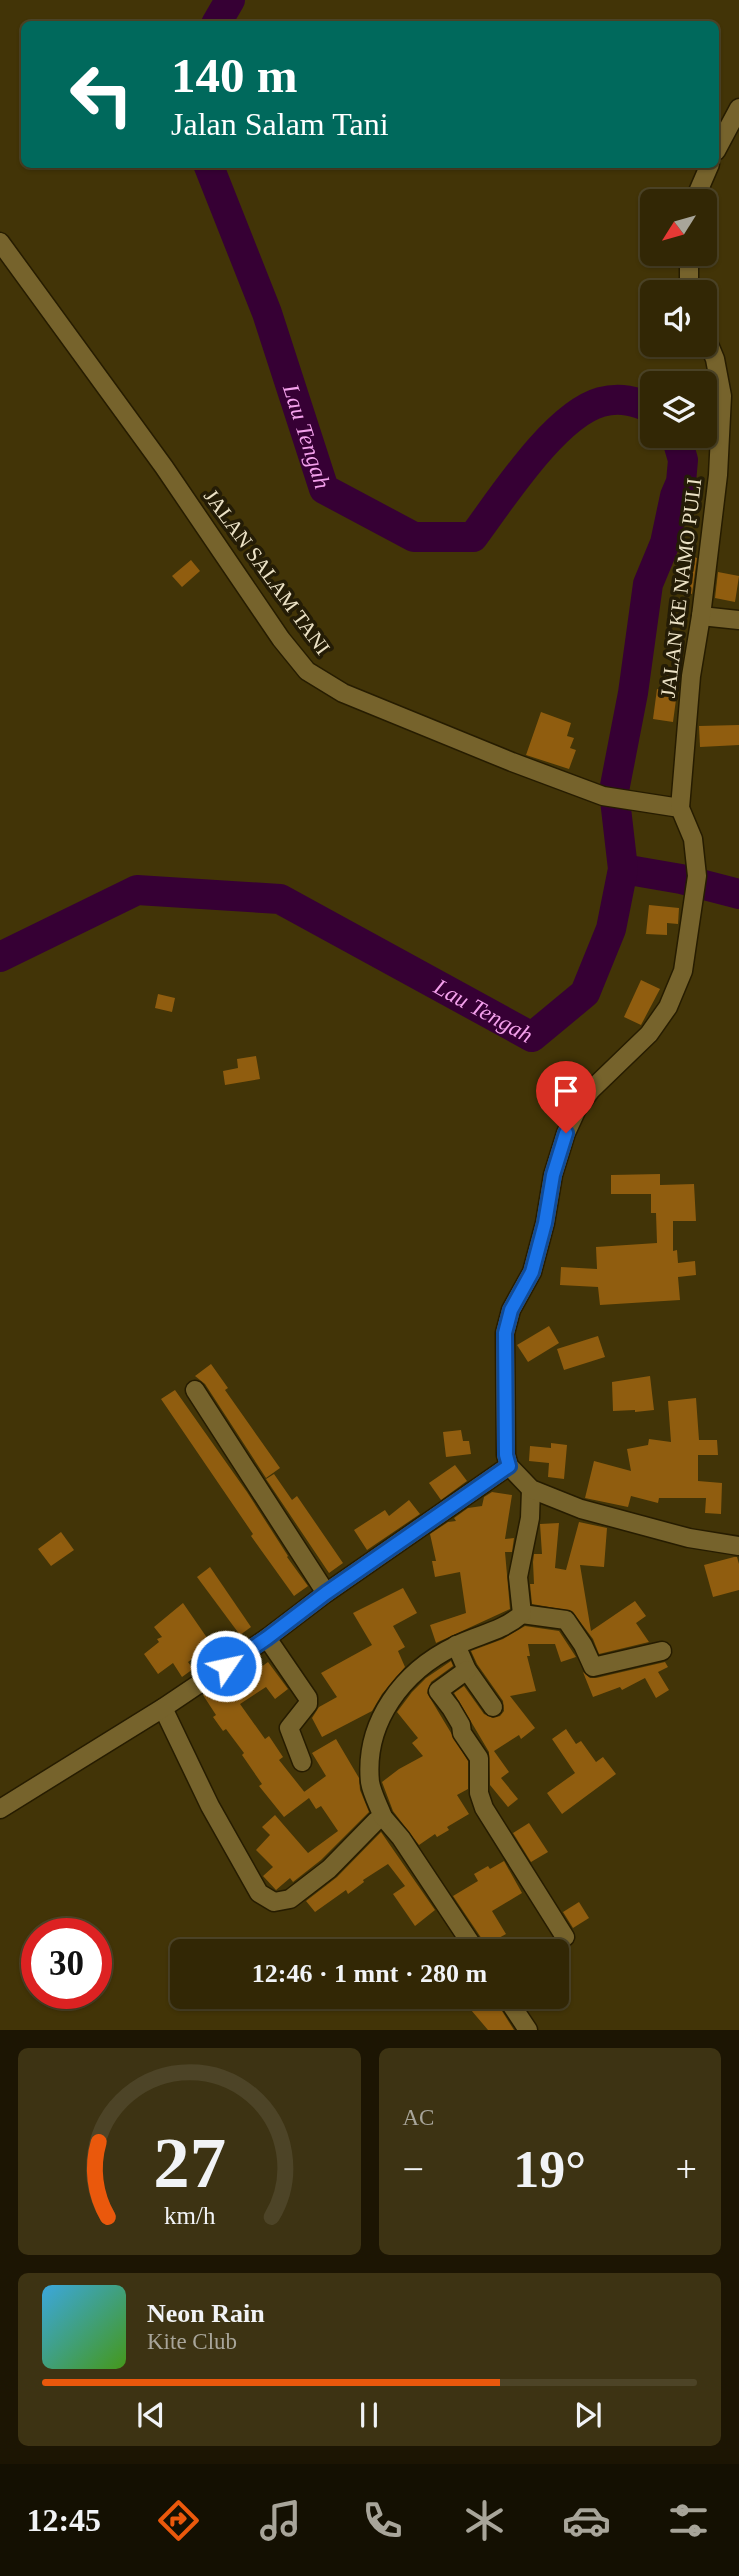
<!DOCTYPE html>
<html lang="id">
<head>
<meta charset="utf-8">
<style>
	:root { --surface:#322705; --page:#3d3313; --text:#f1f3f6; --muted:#a8a59a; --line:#4d4427; --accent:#ea580c }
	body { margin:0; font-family:"Times New Roman",serif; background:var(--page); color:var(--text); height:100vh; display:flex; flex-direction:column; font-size:26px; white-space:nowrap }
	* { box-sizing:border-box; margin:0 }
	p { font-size:23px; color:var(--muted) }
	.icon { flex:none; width:38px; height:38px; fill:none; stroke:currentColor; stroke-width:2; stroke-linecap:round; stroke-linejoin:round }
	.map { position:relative; height:2030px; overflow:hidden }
	.drawer { display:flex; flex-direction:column; gap:18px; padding:18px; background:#1c1503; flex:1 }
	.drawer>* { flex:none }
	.guide { position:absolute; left:21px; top:21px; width:698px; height:147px; border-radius:10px; box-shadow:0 2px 5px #0004,0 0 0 2px var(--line); background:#00695c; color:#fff; overflow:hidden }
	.needle { width:46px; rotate:233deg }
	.buttons { position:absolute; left:640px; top:189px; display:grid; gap:14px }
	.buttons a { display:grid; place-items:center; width:77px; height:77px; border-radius:10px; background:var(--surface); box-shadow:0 2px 5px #0004,0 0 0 2px var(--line); font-size:35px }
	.speed { position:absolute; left:21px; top:1918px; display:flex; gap:14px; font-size:35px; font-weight:700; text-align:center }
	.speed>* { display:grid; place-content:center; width:91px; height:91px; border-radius:50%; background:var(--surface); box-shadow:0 2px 5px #0004,0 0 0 2px var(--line); line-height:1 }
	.speed .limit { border:10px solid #d22; background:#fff; color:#111 }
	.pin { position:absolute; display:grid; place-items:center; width:60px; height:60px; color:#fff; margin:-72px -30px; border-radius:50% 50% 50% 0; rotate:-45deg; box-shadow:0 0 7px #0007 }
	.pin .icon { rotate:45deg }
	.me { position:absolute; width:77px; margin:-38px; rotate:56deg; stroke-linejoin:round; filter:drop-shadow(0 0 5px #0008) }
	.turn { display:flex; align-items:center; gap:24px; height:147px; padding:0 35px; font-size:32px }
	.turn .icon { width:91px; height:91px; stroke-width:2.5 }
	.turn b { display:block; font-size:49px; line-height:60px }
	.big { font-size:52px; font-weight:700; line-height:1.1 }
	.drawer .widget { flex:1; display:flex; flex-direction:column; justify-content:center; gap:10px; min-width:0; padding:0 24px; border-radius:10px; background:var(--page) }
	.drawer .dial { align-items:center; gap:0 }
	.dial svg { height:182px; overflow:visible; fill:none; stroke:var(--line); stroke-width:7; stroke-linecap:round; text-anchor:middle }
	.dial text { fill:var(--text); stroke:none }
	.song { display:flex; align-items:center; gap:21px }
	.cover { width:84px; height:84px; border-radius:10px; background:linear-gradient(135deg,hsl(200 70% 55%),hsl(100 70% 35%)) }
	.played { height:7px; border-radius:4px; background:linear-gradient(90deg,var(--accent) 70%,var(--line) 70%) }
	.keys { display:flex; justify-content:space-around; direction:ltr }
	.heat { display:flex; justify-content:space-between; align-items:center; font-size:38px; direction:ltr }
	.drawer .tiles { flex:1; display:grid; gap:18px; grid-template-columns:1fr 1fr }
	.widget:last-child { grid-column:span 2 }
	.trip { position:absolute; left:170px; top:1939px; width:399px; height:70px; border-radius:10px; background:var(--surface); box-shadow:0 2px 5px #0004,0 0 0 2px var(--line); font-weight:700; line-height:70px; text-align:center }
	.menu { display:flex; height:112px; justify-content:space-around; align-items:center; background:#141002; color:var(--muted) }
	.menu .icon { width:49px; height:49px }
	.menu .selected { color:var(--accent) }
	.menu b { font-size:32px; color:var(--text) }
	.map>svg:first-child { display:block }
</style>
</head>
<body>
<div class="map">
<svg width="739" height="2030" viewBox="0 0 739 2030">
	<rect width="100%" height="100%" fill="#423407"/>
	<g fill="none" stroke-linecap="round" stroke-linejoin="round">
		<!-- river -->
		<g stroke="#360034" stroke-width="30">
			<path d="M216 24 230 0"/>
			<path id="s1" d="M208 164 267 313 324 489 414 537H473C502 498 555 415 601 402 620 397 636 401 653 409"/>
			<path d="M623 869 681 879 739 894"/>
			<path id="s2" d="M0 957 137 890 280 899 532 1037 585 993 611 929 623 869 614 791 633 693 648 584 665 543 675 496 681 482 683 460 676 436"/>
		</g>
	</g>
	<!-- building -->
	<g fill="#905d0f">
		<path d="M690 556 697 558 692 594 682 591Z"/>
		<path d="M191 560 200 571 182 587 172 576Z"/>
		<path d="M718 572 739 576 735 602 715 598Z"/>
		<path d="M665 675 679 677 673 722 653 719 657 689 663 690Z"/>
		<path d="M541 712 571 723 567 736 574 738 570 748 576 750 569 769 526 755Z"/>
		<path d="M739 725V745L700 747 699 726Z"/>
		<path d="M649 905 679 908 678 924 667 923V935L646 934Z"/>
		<path d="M641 980 660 989 641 1025 624 1017Z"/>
		<path d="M158 994 175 998 172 1012 155 1008Z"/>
		<path d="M256 1056 260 1079 225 1085 223 1071 238 1068 237 1059Z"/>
		<path d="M660 1174V1185L694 1184 696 1221H673V1251L677 1250 678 1263 695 1261 696 1275 678 1277 680 1300 600 1305 598 1287 560 1285 561 1267 597 1269 596 1247 657 1243 656 1213H651V1194H611V1175Z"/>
		<path d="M549 1326 559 1343 528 1362 517 1345Z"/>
		<path d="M598 1336 605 1357 564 1370 557 1349Z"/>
		<path d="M211 1364 228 1388 225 1390 280 1468 266 1478 205 1384 195 1376Z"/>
		<path d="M650 1376 654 1410 635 1412V1410L613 1411 612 1382Z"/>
		<path d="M175 1390 247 1492 288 1556 287 1557 308 1586 294 1596 251 1536 253 1534 161 1399Z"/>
		<path d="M696 1398 699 1440H717L718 1455H698V1481L722 1483 721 1514 705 1513 706 1498H659L658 1503 631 1496 628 1507 585 1498 594 1461 631 1471 627 1449 648 1445 649 1439 671 1442 668 1401Z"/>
		<path d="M461 1430 463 1441H469L471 1454 446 1457 443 1432Z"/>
		<path d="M551 1443 567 1445 564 1479 548 1477 549 1463 529 1461 530 1446 551 1448Z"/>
		<path d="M455 1465 467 1481 441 1500 429 1483Z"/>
		<path d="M274 1474 292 1500 297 1496 343 1563 329 1573 266 1479Z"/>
		<path d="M492 1492 512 1495 505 1539 514 1538 512 1552H505L510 1609 436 1643 430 1625 466 1613 460 1572 435 1577 432 1561H436L430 1534 448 1522 456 1521 454 1518 468 1508 482 1506 484 1497Z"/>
		<path d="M409 1500 420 1514 367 1550 354 1530 385 1510 389 1516Z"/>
		<path d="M579 1522 607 1528 604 1567 580 1565 591 1631 635 1601 646 1616 636 1623 649 1642 599 1654 593 1639 572 1611 532 1604 530 1584H534L533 1562 534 1554H542L540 1524 559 1523 555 1568 566 1570Z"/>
		<path d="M61 1532 74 1550 51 1566 38 1549Z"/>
		<path d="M734 1557H737L739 1564V1590L713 1597 704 1565Z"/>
		<path d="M210 1567 251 1627 240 1635 197 1577Z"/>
		<path d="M403 1588 417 1613 393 1626 405 1647 398 1651 405 1667 382 1694 372 1711 322 1737 312 1718 319 1707 337 1697 321 1673 372 1645 353 1613Z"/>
		<path d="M183 1603 212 1645 188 1662 193 1669 182 1677 173 1663 158 1674 144 1654 159 1642 157 1639 162 1637 154 1627Z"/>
		<path d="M525 1626 559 1631 576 1657 561 1662 555 1644H528L530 1656H527L536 1691 510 1696 535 1728 521 1739 519 1735 494 1751 509 1772 501 1778 518 1799 508 1807 490 1785 489 1752 454 1693 464 1686 484 1714 493 1718 500 1716 504 1711 503 1701 477 1664 471 1651 503 1639Z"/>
		<path d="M451 1661 453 1666 431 1682 427 1693 468 1761V1789L457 1795 469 1814 447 1827 449 1830 437 1837 435 1834 419 1845 393 1811 382 1782 399 1769 423 1756 412 1743 418 1738 397 1712 412 1692 426 1678Z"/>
		<path d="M268 1662 288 1689 275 1699 266 1687 240 1704 265 1739 269 1736 283 1757 279 1760 306 1794 304 1792 326 1776 312 1753 336 1739 359 1778 360 1790 369 1812 321 1860 293 1882 290 1878 276 1890 263 1876 273 1867 256 1850 270 1835 262 1827 275 1815 308 1853 338 1831 321 1806 316 1809 309 1798 284 1817 259 1786 262 1784 242 1755 244 1753 226 1729 223 1731 213 1717 216 1715 203 1695 243 1668 249 1676Z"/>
		<path d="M665 1662 668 1667 658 1672 669 1690 656 1698 645 1678 622 1690 620 1687 593 1697 583 1672 590 1678H596Z"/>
		<path d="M566 1729 576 1744 581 1741 596 1762 603 1757 616 1774 562 1814 547 1793 575 1773 552 1739Z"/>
		<path d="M529 1823 548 1852 531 1862 513 1833Z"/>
		<path d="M381 1832 435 1910 415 1926 393 1894 405 1886 388 1864 363 1880 364 1882 348 1894 346 1890 315 1912 306 1901 337 1877Z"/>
		<path d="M504 1861 522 1893 492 1911 506 1934 486 1945 453 1896 478 1881 474 1874 488 1866 490 1869Z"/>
		<path d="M579 1902 589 1918 573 1928 563 1912Z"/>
		<path d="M460 1997H495L497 2003 514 2030H488Z"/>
	</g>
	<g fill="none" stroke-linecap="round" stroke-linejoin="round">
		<defs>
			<g id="street">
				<path d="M701 616 739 620"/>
				<path d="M195 1390 326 1593"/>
				<path d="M522 1614 566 1620 583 1645 593 1667 662 1651"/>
				<path d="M267 1638 308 1698V1704L289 1728 302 1762"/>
				<path d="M456 1645 467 1670 493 1707"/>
				<path d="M467 1670 438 1691 451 1708 461 1725 462 1733 479 1758V1793L484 1808 565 1937"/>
				<path d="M163 1708 210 1806 259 1893 274 1902 290 1899 329 1869 376 1821 383 1817 401 1838 476 1951"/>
				<path d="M0 1809 163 1708 267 1638 326 1593 509 1466"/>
				<path d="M383 1817C379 1806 372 1794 370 1782 364 1722 403 1671 455 1646 479 1634 501 1632 522 1614L518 1577 530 1518 531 1489"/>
				<path d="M506 1997 528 2030"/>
			</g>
			<g id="secondary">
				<path d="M716 151 739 108"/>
				<path d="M694 201 710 164"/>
				<path d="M0 242 164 467 281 639 307 671 343 693 512 762 603 796 680 808"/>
				<path d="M689 254V292"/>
				<path d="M705 335 715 359 722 396 718 475 701 616 691 676 680 808 693 839 697 876 683 971 668 1007 649 1034 591 1090 577 1109 566 1133 553 1175 545 1223 532 1272 511 1310 505 1333 506 1455 509 1466 531 1489 581 1509 689 1538 739 1546"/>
			</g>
		</defs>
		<!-- street casing -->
		<use href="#street" stroke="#261c00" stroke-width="21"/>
		<!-- secondary casing -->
		<use href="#secondary" stroke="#261c00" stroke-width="21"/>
		<!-- street -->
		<use href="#street" stroke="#76632c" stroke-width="18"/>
		<!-- secondary -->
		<use href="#secondary" stroke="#76632c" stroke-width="18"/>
	</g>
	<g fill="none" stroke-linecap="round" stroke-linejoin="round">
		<defs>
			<path id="route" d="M226 1666 267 1638 326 1593 509 1466 506 1455 505 1333 511 1310 532 1272 545 1223 553 1175 566 1133"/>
		</defs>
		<!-- route casing -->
		<use href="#route" stroke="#114b97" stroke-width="18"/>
		<!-- route -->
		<use href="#route" stroke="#1a73e8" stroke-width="12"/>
	</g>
	<g text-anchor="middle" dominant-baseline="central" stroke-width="7" stroke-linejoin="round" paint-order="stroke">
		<!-- street labels -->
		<g font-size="21" fill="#ece2c6" stroke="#241c06">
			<text transform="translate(267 572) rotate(54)">JALAN SALAM TANI</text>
			<text transform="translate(681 588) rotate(-83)">JALAN KE NAMO PULI</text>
		</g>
		<!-- water labels -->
		<g font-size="23" font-style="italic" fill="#f4a0ec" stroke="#241c06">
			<text stroke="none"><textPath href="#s1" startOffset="290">Lau Tengah</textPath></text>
			<text stroke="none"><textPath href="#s2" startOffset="528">Lau Tengah</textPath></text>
		</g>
	</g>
</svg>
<div class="buttons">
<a><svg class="needle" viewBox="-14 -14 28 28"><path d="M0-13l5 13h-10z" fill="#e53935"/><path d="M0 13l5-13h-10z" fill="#a8a59a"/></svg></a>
<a><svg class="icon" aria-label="sound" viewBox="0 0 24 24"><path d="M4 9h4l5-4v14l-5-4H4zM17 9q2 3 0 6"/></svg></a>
<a><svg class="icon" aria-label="layers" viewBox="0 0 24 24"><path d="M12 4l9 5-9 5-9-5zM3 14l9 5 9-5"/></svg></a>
</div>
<div class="speed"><div class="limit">30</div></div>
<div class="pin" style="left:566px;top:1133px;background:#d93025"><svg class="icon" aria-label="arrive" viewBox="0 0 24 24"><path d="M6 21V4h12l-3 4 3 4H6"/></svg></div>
<svg class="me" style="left:226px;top:1666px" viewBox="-20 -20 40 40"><circle r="17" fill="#1a73e8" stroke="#fff" stroke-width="3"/><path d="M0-11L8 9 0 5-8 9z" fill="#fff"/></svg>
<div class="trip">12:46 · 1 mnt · 280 m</div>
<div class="guide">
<div class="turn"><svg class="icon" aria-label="left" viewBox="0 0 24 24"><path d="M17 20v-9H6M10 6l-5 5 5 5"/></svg><div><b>140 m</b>Jalan Salam Tani</div></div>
</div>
</div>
<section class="drawer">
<div class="tiles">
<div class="widget dial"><svg viewBox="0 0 100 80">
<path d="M14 69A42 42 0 1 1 86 69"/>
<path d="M14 69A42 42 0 0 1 10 36" stroke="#ea580c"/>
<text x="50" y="56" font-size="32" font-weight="700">27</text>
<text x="50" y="72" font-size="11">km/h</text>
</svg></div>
<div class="widget"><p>AC</p>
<div class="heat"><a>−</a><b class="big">19°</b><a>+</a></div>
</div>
<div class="widget">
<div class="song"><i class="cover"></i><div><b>Neon Rain</b><p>Kite Club</p></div></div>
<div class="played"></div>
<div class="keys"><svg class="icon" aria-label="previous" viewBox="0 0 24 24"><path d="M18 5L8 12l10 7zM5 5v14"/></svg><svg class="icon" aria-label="pause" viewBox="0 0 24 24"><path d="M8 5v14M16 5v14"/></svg><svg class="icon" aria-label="next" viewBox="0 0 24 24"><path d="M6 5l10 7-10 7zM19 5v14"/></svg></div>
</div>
</div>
</section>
<nav class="menu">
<b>12:45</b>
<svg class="icon selected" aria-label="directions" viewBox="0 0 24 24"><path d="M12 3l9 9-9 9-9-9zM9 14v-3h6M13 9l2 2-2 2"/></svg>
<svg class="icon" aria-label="music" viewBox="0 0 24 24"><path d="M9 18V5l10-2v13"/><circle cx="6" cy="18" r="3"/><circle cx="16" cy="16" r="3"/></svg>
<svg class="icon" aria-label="phone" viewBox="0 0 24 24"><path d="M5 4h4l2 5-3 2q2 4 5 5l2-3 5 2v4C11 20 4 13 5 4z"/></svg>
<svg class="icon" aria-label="climate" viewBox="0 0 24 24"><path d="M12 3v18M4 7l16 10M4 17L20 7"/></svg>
<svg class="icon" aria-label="car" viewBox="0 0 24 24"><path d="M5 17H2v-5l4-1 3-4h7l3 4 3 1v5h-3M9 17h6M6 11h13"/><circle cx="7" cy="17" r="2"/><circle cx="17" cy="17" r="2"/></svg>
<svg class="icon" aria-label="filters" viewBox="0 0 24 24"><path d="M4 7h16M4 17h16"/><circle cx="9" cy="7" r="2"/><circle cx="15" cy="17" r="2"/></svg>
</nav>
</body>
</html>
